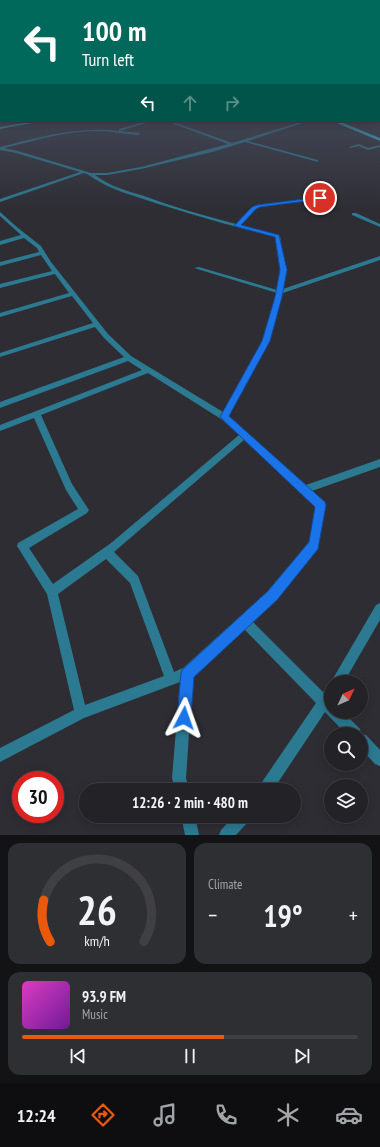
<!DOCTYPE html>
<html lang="en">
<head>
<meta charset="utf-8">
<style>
	:root { --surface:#222227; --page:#2e2f33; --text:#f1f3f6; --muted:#a2a4a7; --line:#3f3f44; --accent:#ea580c }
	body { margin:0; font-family:"PT Sans Narrow",sans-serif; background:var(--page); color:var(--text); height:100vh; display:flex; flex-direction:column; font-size:15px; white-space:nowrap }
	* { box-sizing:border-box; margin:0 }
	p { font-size:13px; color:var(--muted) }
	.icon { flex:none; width:22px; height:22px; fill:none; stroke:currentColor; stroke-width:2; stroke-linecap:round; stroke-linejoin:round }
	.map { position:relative; height:835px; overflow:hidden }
	.panel { display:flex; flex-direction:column; gap:8px; padding:8px; background:#131315; flex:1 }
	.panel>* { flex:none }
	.top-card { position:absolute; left:0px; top:0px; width:380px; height:122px; box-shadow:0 2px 10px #0003,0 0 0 1px var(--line); background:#00695c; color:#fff; overflow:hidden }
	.needle { width:26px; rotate:46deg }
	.buttons { position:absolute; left:324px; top:675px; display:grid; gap:8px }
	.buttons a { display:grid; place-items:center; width:44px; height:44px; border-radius:50%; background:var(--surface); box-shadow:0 2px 10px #0003,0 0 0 1px var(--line); font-size:20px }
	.speed { position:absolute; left:12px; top:771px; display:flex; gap:8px; font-size:20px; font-weight:700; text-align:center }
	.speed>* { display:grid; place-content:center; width:52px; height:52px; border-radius:50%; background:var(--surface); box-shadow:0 2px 10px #0003,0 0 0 1px var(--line); line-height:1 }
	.speed .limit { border:6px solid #d22; background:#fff; color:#111 }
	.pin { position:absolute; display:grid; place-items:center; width:34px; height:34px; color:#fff; margin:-17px; border:2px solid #fff; border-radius:50%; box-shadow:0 1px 4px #0007 }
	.me { position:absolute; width:44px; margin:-22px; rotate:4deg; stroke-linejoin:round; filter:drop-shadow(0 0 3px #0008) }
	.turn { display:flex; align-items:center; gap:14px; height:84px; padding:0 16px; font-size:18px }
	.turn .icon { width:52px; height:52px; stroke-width:2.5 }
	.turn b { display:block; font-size:28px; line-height:34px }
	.lanes { display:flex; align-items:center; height:38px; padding:0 16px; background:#0003; justify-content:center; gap:20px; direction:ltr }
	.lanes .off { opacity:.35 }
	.big { font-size:30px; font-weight:700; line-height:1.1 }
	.panel .card { flex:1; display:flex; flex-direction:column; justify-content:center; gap:6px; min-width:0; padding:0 14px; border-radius:12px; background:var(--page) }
	.panel .dial { align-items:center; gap:0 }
	.dial svg { height:104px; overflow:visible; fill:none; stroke:var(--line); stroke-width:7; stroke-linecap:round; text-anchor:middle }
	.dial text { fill:var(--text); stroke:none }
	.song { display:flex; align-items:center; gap:12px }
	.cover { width:48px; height:48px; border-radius:6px; background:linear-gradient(135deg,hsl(310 70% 55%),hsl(280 70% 35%)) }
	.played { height:4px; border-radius:2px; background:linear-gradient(90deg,var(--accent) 60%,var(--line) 60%) }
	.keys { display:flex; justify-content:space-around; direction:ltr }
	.heat { display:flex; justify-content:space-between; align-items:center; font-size:22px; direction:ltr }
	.panel .tiles { flex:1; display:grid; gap:8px; grid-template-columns:1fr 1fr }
	.card:last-child { grid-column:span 2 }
	.trip { position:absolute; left:79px; top:783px; width:222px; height:40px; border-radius:20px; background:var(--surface); box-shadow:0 2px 10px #0003,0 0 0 1px var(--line); font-weight:700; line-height:40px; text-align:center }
	.dock { display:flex; height:64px; justify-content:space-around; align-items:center; background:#0e0e10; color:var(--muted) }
	.dock .icon { width:28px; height:28px }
	.dock .current { color:var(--accent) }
	.dock b { font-size:18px; color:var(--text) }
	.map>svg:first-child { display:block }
</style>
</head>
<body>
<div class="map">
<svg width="380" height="835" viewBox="0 0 380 835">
	<rect width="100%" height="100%" fill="#2e2d34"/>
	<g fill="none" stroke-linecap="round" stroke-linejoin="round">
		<!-- lane -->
		<path fill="#2b7a92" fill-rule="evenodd" d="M359 144 368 148 380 145V147L368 150 359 146 350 148 349 147Z"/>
		<!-- street -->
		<g fill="#2b7a92" fill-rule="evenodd">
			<rect x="379" y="100" width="1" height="3"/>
			<path d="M147 121H153L120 131 140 133 139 135C124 134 110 131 95 131 64 131 34 141 4 148L18 151 91 173H107L141 167 228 144 166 121H171L232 143 304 121H309L248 141 318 160V162L245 142 212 152 141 169 107 175H95C109 186 127 191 144 196 174 207 205 216 236 224L252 207 257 205 322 197V199H320L260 207 256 209 241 225 280 236 286 270 283 289 380 256V260L283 293 269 341 228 416 306 485 380 459V467L312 491 324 502 326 505 318 548 276 599 252 621 323 692 327 688 331 686V712H343L360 729 361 734 366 735 380 750V766L375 764 361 749V734H346L325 712 273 790H258L260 785 316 703 244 629 193 676 186 778 189 790H175L172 778 180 682 84 718 0 762V748L74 710 47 594 17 546 18 543 78 509 66 490 34 418 0 431V425L142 370 128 361 0 408V402L124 357 104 338 95 327 0 357V353L93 323 72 296 0 317V313L69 293 55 274 0 288V284L52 271 41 255 0 266V262L39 252 37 248 24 238 0 245V241L21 235 0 216V212L18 228 41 246 51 262 108 334 131 356 223 412 263 341 276 297 277 293 194 268 199 267 277 290 280 270 275 237C224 224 175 210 125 193 117 190 108 187 100 182 94 179 90 175 84 173L0 202V199L80 172 16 153 0 150V147C40 137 78 126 119 131V129ZM148 373 221 419 239 435 111 543 53 584 29 548 87 513 89 510 72 484 41 415ZM244 440 316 507 309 543 268 591 183 668 174 672 138 576 114 552ZM106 559 130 583 164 676 85 705 58 594Z"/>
			<path d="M352 213H356L380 224V227L352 215Z"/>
			<path d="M380 603V620L344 682H331L376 605Z"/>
			<path d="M181 816H195L199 835H185Z"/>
			<path d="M234 816H251L249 821 236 835H219L221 830Z"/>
		</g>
		<!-- secondary -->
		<path fill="#3da2bf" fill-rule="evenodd" d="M35 121H43L0 129V127Z"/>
		<!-- primary -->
		<path fill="#35c2e8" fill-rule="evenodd" d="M332 121H338L380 138V141Z"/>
	</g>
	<!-- sky -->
	<linearGradient id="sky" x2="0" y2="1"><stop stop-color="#19191d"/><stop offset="0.44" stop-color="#464c5c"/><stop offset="1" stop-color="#464c5c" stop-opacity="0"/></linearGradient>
	<rect width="380" height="210" fill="url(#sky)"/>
	<!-- route -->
	<path fill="#1a73e8" stroke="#114b97" d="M320 197 323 198 322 199 260 207 256 209 241 225 279 235 287 270 282 297 270 341 229 416 325 502 326 505 318 549 277 600 194 677 191 718 189 724 184 726 179 724 177 718 181 673 183 669 268 591 309 542 315 507 220 417 262 341 275 297 280 270 275 237 234 226 252 207 257 205Z"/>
</svg>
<div class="buttons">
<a><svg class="needle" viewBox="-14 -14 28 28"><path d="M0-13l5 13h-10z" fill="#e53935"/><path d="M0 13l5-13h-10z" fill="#a2a4a7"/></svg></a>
<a><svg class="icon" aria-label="search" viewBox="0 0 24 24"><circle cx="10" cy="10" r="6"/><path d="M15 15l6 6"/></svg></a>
<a><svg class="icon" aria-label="layers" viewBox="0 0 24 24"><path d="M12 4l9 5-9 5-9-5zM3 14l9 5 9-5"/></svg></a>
</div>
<div class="speed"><div class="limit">30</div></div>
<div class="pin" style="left:320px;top:198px;background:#d93025"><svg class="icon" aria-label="arrive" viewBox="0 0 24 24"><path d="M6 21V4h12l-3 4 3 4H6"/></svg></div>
<svg class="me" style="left:184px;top:718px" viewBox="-20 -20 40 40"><path d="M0-17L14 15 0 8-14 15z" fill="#1a73e8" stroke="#fff" stroke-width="4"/></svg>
<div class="trip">12:26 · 2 min · 480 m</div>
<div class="top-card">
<div class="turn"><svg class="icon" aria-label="left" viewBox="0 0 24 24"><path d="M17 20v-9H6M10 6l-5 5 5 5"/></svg><div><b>100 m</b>Turn left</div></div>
<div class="lanes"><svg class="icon" aria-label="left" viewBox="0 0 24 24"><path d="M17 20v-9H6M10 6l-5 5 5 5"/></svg><svg class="icon off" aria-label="ahead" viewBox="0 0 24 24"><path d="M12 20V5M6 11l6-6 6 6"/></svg><svg class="icon off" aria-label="right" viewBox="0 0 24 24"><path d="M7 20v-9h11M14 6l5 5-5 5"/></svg></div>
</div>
</div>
<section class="panel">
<div class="tiles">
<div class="card dial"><svg viewBox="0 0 100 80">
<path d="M14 69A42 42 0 1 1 86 69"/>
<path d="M14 69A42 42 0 0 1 9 37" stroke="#ea580c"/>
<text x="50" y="56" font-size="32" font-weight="700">26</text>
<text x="50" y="72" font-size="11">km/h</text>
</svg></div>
<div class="card"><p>Climate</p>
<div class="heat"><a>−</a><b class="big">19°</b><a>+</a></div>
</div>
<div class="card">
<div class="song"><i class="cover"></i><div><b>93.9 FM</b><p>Music</p></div></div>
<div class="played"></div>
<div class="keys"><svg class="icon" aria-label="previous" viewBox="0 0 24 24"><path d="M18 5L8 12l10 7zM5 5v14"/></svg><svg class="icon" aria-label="pause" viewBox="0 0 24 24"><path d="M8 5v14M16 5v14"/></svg><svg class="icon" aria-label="next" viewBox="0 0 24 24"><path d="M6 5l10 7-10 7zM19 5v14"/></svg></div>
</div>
</div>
</section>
<nav class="dock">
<b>12:24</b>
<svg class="icon current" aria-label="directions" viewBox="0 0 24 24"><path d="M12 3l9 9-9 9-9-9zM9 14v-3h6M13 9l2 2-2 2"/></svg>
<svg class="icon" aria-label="music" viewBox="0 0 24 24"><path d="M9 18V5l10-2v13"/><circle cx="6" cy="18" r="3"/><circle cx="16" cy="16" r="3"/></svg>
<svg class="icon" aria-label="phone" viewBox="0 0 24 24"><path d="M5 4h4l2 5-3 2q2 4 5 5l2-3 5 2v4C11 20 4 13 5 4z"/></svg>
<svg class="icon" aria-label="climate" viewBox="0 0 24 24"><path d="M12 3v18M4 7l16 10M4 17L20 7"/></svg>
<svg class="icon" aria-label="car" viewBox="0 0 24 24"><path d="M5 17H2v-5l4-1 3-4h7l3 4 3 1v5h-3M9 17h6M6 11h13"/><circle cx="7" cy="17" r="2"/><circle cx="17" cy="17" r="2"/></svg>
</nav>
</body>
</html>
